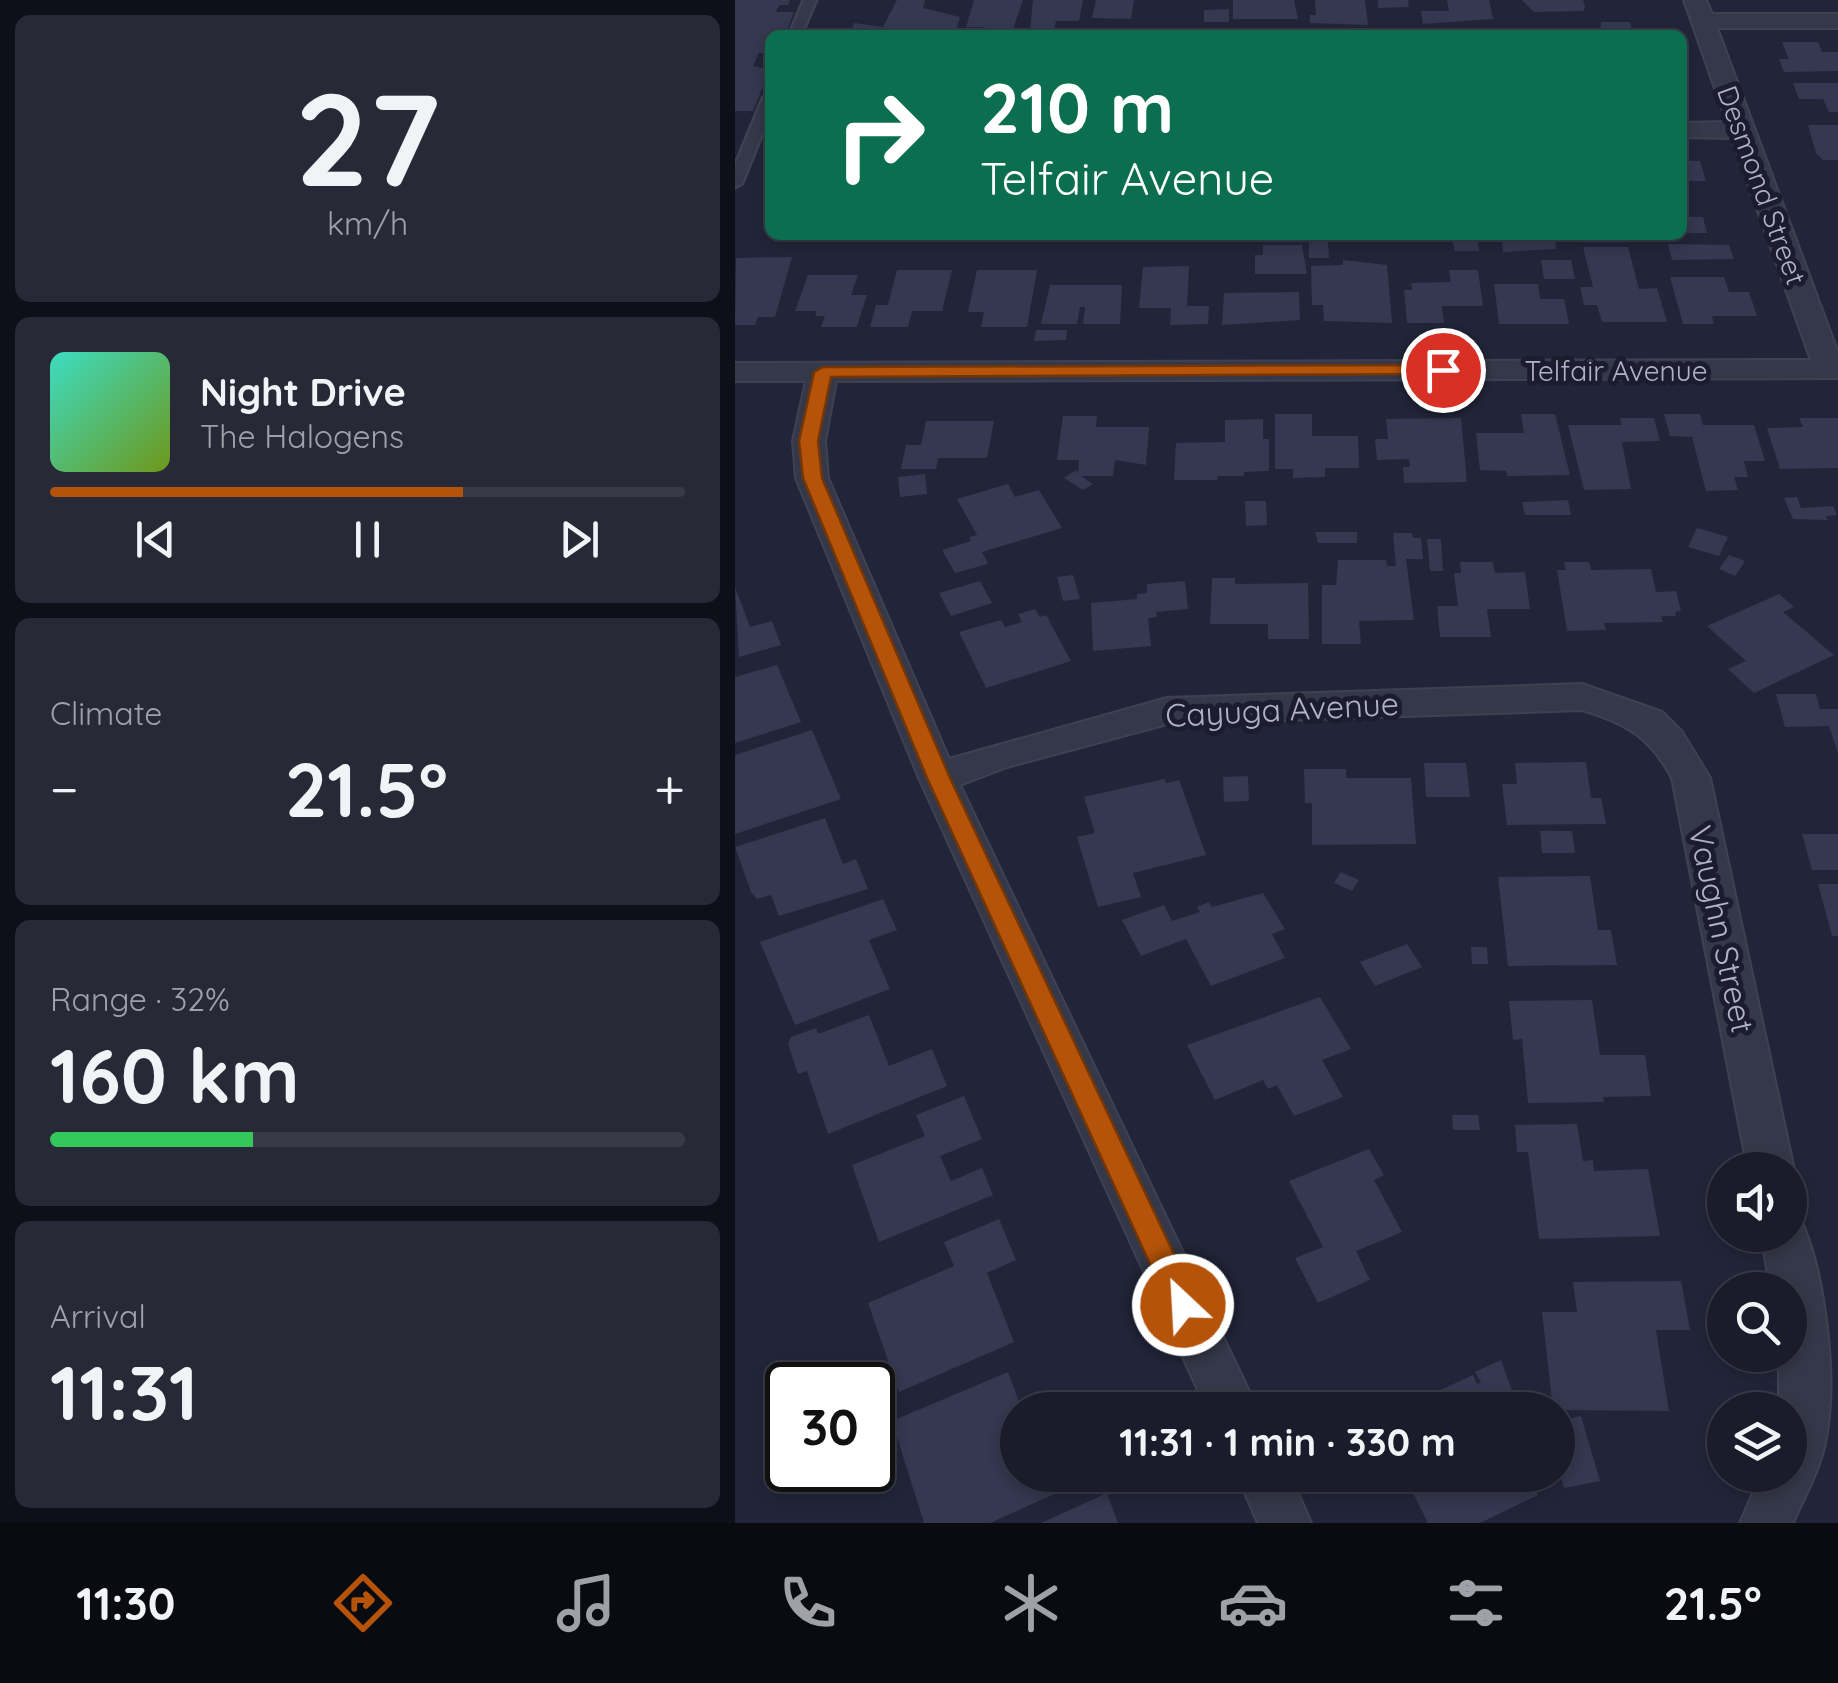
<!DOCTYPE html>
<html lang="en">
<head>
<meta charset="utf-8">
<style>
	:root { --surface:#1a1c2b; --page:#272937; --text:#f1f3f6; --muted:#9fa1a9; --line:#383a47; --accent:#b45309 }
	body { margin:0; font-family:Quicksand,sans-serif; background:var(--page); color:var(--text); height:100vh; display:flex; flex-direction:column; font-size:38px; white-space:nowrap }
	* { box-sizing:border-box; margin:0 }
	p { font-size:32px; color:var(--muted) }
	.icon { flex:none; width:55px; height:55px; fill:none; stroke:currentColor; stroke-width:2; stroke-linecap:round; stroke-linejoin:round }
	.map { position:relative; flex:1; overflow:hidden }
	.sheet { display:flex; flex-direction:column; gap:15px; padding:15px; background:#0e0f18; width:735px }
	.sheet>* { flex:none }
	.banner { position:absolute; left:30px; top:30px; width:922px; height:210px; border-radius:15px; box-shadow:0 5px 15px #0003,0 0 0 2px var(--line); background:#0b6e4f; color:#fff; overflow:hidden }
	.controls { position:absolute; left:972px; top:1152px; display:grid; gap:20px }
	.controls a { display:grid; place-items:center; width:100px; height:100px; border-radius:50%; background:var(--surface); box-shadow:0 5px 15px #0003,0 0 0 2px var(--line); font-size:50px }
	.speed { position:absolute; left:30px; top:1362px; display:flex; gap:20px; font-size:50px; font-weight:700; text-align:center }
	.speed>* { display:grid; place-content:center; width:130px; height:130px; border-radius:50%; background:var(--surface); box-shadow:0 5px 15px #0003,0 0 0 2px var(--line); line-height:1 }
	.speed .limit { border:5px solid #111; border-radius:15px; background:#fff; color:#111 }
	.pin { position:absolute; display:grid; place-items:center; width:85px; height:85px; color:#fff; margin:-42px; border:5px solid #fff; border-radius:50%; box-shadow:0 2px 10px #0007 }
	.me { position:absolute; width:110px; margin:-55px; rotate:335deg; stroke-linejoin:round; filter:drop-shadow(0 0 8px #0008) }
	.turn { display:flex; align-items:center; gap:35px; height:210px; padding:0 50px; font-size:45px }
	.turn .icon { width:130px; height:130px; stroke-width:2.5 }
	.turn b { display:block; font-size:70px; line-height:85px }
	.big { font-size:75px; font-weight:800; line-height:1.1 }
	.sheet .tile { flex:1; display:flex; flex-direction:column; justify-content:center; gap:15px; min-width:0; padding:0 35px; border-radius:15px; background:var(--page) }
	.sheet .dial { align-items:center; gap:0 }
	.dial b { font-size:130px; line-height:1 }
	.song { display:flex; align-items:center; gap:30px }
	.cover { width:120px; height:120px; border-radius:15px; background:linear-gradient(135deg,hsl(170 70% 55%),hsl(80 70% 35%)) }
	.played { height:10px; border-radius:5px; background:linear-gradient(90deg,var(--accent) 65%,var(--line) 65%) }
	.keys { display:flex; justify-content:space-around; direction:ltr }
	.heat { display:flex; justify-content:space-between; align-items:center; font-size:55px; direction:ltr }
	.charge { height:15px; border-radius:8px; background:linear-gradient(90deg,#34c759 32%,var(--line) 0) }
	.trip { position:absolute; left:265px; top:1392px; width:575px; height:100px; border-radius:50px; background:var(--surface); box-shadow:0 5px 15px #0003,0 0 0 2px var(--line); font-weight:800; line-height:100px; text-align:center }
	.dock { display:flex; height:160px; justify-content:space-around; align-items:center; background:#0a0b11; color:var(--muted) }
	.dock .icon { width:70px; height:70px }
	.dock .selected { color:var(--accent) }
	.dock b { font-size:45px; color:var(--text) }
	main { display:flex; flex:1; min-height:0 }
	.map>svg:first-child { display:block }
</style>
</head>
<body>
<main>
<section class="sheet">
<div class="tile dial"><b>27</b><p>km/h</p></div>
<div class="tile">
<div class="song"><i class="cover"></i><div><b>Night Drive</b><p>The Halogens</p></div></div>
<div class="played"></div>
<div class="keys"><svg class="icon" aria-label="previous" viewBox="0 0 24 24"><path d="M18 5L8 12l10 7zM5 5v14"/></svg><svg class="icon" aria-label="pause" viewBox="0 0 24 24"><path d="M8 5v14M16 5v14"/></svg><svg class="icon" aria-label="next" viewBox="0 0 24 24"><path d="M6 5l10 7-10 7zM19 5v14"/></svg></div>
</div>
<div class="tile"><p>Climate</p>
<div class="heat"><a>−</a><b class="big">21.5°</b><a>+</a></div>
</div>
<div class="tile"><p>Range · 32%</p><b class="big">160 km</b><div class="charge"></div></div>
<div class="tile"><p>Arrival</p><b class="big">11:31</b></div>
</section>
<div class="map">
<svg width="1103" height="1523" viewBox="0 0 1103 1523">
	<rect width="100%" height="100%" fill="#222539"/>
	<!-- building -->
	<g fill="#343850">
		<path d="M0 0H55L53 5H44L41 12H59L50 35H35V53H24L18 66 35 69 18 111H0Z"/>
		<path d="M162 0H190L188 8 225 17 220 35H115L119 23 148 27Z"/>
		<path d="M239 0H288L276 35H248L250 27H231Z"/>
		<path d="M298 0H348L344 21H321L319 30H295Z"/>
		<path d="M361 0H399L396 19 357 18Z"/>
		<path d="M498 0H559L563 19H498Z"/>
		<path d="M580 0H630L633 25 575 23V15H581Z"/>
		<path d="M643 0H673L674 7 643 8Z"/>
		<path d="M712 0H754L758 19 688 24 686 11H714Z"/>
		<path d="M787 0H848L850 6 849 11 799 12Z"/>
		<path d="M494 9V22H469V10Z"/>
		<path d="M866 22H895L898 33H865Z"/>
		<path d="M1047 42H1083L1087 52H1103V71L1049 72 1044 59H1054Z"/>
		<path d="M1058 83H1103V112H1094L1088 99H1064Z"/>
		<path d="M1073 125H1103V160H1088L1081 153Z"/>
		<path d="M948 161H965L971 181H948Z"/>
		<path d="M948 217H968L972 233H948Z"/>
		<path d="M85 235H156L154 241H83Z"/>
		<path d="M867 236 915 237 916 242H869Z"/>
		<path d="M742 239 744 251H720L717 240Z"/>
		<path d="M820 239 821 249 768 252 767 240Z"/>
		<path d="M574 241H593L594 258H574Z"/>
		<path d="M933 244 994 245 999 259 937 260Z"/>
		<path d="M528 245H567L572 274H520V255H528Z"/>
		<path d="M848 247H893L904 289 922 288 932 322H867L862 305H849L845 287H858Z"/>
		<path d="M57 257 40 317H23L20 325H0L1 258Z"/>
		<path d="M608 260 652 265 657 323 589 321 588 305H577L576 266 608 265Z"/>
		<path d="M806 260H836L840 279H809Z"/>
		<path d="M454 266 452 306H474L473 324 435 325 436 308H404L408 267Z"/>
		<path d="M162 270H217L207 311H177L173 327H135L141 305H153Z"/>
		<path d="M242 270H302L292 327H246L249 312H233Z"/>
		<path d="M714 270H743L748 306H707L709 323H672L669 290H677L676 283 716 282Z"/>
		<path d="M73 275H123L116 295H132L122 327H86L90 316H80L82 311H60Z"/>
		<path d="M935 277H989L994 292H1014L1022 316H977L979 324H948Z"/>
		<path d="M759 284H803L805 299H829L834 324H764Z"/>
		<path d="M315 285H387L385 324H348L350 307H345L342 324H306Z"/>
		<path d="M564 292 565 320 487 325 489 293Z"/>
		<path d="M301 330H332L331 340 299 341Z"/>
		<path d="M540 414H577V436H623L624 468H590V477L558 478V469H540Z"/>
		<path d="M786 414H820L835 475 772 476 771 471 745 470 741 433H789Z"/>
		<path d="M929 414H965L968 425H1019L1030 461H1009L1013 477H999L1003 490 971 491 957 437 935 436Z"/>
		<path d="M328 416H362L361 427H414L411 465 380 460 378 476H346L358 484 348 490 329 478 341 470 343 474 344 460H322Z"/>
		<path d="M726 418 732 482 669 483 668 467H675L674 459 642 460 640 439H653L651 419Z"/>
		<path d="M885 418H919L925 441 887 442 896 489 849 490 833 425H887Z"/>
		<path d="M1064 418H1103V468L1045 469 1032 428 1068 427Z"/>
		<path d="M528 419V439H534V471L509 472V476H483L482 480H439L441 443 490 442V420Z"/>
		<path d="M191 421H259L252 458H203L201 469H166L171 445H186Z"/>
		<path d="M190 474 192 494 165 497 163 477Z"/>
		<path d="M273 484 280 497 304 490 327 528 247 552 253 564 220 573 207 550 236 541 234 537 242 535 222 499Z"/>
		<path d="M1062 497 1066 508 1098 506 1102 515 1091 516 1093 520 1058 519 1049 498Z"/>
		<path d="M833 500 836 515H790L787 502Z"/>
		<path d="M510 501H531L532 525 511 526Z"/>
		<path d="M962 528 993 537 984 556 953 547Z"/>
		<path d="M580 532H622V543H583Z"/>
		<path d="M658 533H677L678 538H686L688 559H671L679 620 624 621 626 644H587V585H601L603 560H651L652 566H661Z"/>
		<path d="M692 539H706L708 571H695Z"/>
		<path d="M994 555 1010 561 1000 576 984 569Z"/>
		<path d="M725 562H758L760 573 790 572 795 609H752L756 637H705L702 606H723L719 573H726Z"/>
		<path d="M829 562H854L856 570 916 569 921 592 941 591 946 611 940 612 941 616H926L928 622 869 623 871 630 832 631 822 570H831Z"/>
		<path d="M338 575 345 599 328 601 322 577Z"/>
		<path d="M477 578H500V584L573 583 574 639H533V624H475Z"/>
		<path d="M245 581 257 603 216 616 204 593Z"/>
		<path d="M450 581 453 609 421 612 422 617 413 618 416 646 358 651 356 603 402 599V594L412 593V584Z"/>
		<path d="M0 587 15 627 37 621 46 645 4 657Z"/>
		<path d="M1044 594 1059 607 1048 612 1099 655 1019 693 993 669 1011 661 972 626Z"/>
		<path d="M300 609 305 617 311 615 336 661 251 688 224 632 266 620 270 627 287 622 283 614Z"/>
		<path d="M42 665 66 722 0 743V677Z"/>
		<path d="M1041 694H1081L1085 709H1103V753L1094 726 1050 727Z"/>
		<path d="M77 730 106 799 0 834V755Z"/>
		<path d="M851 762 856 798H866L871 824 772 825 767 784H782L780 763Z"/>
		<path d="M689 763H731L735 797H691Z"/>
		<path d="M569 769H611V778H676L681 844 577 845V803H570Z"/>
		<path d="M513 776 514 801 489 802 488 777Z"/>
		<path d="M429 779 431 783 444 780 471 855 398 873 406 897 363 907 342 837 360 833 349 797Z"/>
		<path d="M90 818 108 864 121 859 133 889 44 916 36 895 22 899 16 892 0 847Z"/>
		<path d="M805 831H837L840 853H807Z"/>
		<path d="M1067 834H1103V870H1077Z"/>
		<path d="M606 872 624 880 617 891 599 883Z"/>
		<path d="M855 876 863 930H876L882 965 773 966 763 877Z"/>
		<path d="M1083 884H1103V936H1097Z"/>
		<path d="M528 893 550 929 537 934 550 958 476 986 451 939 406 956 387 920 429 905 437 921 465 912 462 907 474 902 477 907Z"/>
		<path d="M148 899 162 930 134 940 155 989 60 1025 25 942Z"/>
		<path d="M672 944 687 967 640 986 625 962Z"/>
		<path d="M736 947H752L753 964H737Z"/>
		<path d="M585 997 616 1049 587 1060 608 1097 559 1116 542 1085 533 1089 528 1080 480 1100 452 1045Z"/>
		<path d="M857 1000 865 1055H910L916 1096 868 1097 869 1102 793 1103 787 1039 778 1040 774 1001Z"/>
		<path d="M134 1015 154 1066 197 1049 212 1086 93 1134 72 1071 63 1074 53 1044 56 1037 81 1028 83 1034Z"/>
		<path d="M229 1096 247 1139 205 1156 216 1181 247 1168 258 1195 144 1242 117 1165 190 1136 181 1115Z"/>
		<path d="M717 1115H743L745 1130H718Z"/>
		<path d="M842 1124 848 1161 858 1160 859 1171 913 1169 925 1236 804 1239 793 1152H782L780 1125Z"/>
		<path d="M634 1149 649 1175 639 1180 667 1232 621 1251 635 1280 583 1303 560 1258 588 1247 554 1181Z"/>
		<path d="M264 1219 281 1260 252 1273 279 1342 164 1392 133 1303 219 1266 209 1242Z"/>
		<path d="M946 1281 955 1330H921L934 1411 818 1410 807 1312H842L838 1282Z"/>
		<path d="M766 1360 784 1410H679L675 1404 738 1375 742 1384 746 1382 740 1372Z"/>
		<path d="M273 1372 287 1410H282V1475H362L255 1523H189L157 1421Z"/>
		<path d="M846 1416 865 1481 829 1488 822 1467V1421Z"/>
		<path d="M640 1475H792L803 1495 745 1523H693L671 1479 648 1491Z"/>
		<path d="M372 1493 383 1523H306Z"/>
	</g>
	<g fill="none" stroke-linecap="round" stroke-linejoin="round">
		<defs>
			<g id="lane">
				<path d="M69 0H81L66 35H54Z"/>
				<path d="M35 94V114L7 183 0 187V166L28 98Z"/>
			</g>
			<g id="street">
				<path d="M949 0H971L977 14H1103V28H982L1103 353V378L101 381 90 441 93 478 214 759 432 698 847 684 927 712 947 732 975 778 1059 1170 1055 1178V1170H1013L937 778C915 737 891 723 847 710L432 724 272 767 225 785 523 1410H472L184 778 61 478 58 441 71 381H0V363L1076 360 997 138 948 137V123L992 122Z"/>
				<path d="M1055 1216 1066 1220C1091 1277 1103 1382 1090 1443 1084 1472 1069 1497 1058 1523H1005L1026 1475H1055V1410H1044V1355H1055V1290H1036L1026 1235H1055Z"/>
				<path d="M502 1475H555L576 1523H523Z"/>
			</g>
		</defs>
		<!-- lane casing -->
		<use href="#lane" stroke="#3f4152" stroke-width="5"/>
		<!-- street casing -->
		<use href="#street" stroke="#3f4152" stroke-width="4"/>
		<!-- lane -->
		<use href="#lane" fill="#353849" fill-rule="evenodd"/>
		<!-- street -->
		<use href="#street" fill="#353849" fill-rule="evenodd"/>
	</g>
	<!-- route -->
	<path fill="#b45309" stroke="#753606" stroke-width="2.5" d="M708 365 717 370 714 374 96 377 83 441 87 478 215 778 463 1305 459 1314 448 1318 438 1314 192 778 68 478 64 441 79 372 88 367Z"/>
	<g text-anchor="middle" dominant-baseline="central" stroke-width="10" stroke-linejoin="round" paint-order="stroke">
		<!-- far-street labels -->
		<g font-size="28" fill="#b0b2c5" stroke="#1b1d2e">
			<text transform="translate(1027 185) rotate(70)">Desmond Street</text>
			<text x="881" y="370">Telfair Avenue</text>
		</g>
		<!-- street labels -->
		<g font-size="32" fill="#b0b2c5" stroke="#1b1d2e">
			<text transform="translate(547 709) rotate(-3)">Cayuga Avenue</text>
			<text transform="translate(987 929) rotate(78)">Vaughn Street</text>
		</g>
	</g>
</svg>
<div class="controls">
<a><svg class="icon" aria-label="sound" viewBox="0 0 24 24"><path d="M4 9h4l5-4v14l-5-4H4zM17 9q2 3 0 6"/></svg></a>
<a><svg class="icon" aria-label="search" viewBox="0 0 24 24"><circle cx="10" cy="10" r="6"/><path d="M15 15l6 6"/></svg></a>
<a><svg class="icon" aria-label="layers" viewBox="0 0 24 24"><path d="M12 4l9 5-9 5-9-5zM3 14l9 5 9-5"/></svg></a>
</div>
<div class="speed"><div class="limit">30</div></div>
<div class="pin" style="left:708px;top:370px;background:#d93025"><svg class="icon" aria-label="arrive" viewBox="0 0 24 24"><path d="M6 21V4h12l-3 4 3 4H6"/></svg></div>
<svg class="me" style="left:448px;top:1305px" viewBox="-20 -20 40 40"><circle r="17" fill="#b45309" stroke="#fff" stroke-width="3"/><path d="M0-11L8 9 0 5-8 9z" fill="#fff"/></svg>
<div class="trip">11:31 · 1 min · 330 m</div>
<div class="banner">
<div class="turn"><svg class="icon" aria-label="right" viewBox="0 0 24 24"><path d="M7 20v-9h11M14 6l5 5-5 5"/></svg><div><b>210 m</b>Telfair Avenue</div></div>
</div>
</div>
</main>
<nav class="dock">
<b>11:30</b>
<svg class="icon selected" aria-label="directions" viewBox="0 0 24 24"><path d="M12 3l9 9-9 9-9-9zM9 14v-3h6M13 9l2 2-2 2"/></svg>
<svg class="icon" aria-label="music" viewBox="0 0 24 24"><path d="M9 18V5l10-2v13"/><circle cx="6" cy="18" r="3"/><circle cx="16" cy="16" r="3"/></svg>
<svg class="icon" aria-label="phone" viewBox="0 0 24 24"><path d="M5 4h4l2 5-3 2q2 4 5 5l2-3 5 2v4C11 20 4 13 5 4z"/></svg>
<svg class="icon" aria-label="climate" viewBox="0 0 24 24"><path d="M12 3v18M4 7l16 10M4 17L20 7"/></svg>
<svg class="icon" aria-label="car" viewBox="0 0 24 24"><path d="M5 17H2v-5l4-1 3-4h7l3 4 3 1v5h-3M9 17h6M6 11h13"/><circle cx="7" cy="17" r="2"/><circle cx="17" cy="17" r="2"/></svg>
<svg class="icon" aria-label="filters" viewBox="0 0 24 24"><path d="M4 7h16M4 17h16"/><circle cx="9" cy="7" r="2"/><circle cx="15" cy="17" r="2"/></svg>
<b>21.5°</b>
</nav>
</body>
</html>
